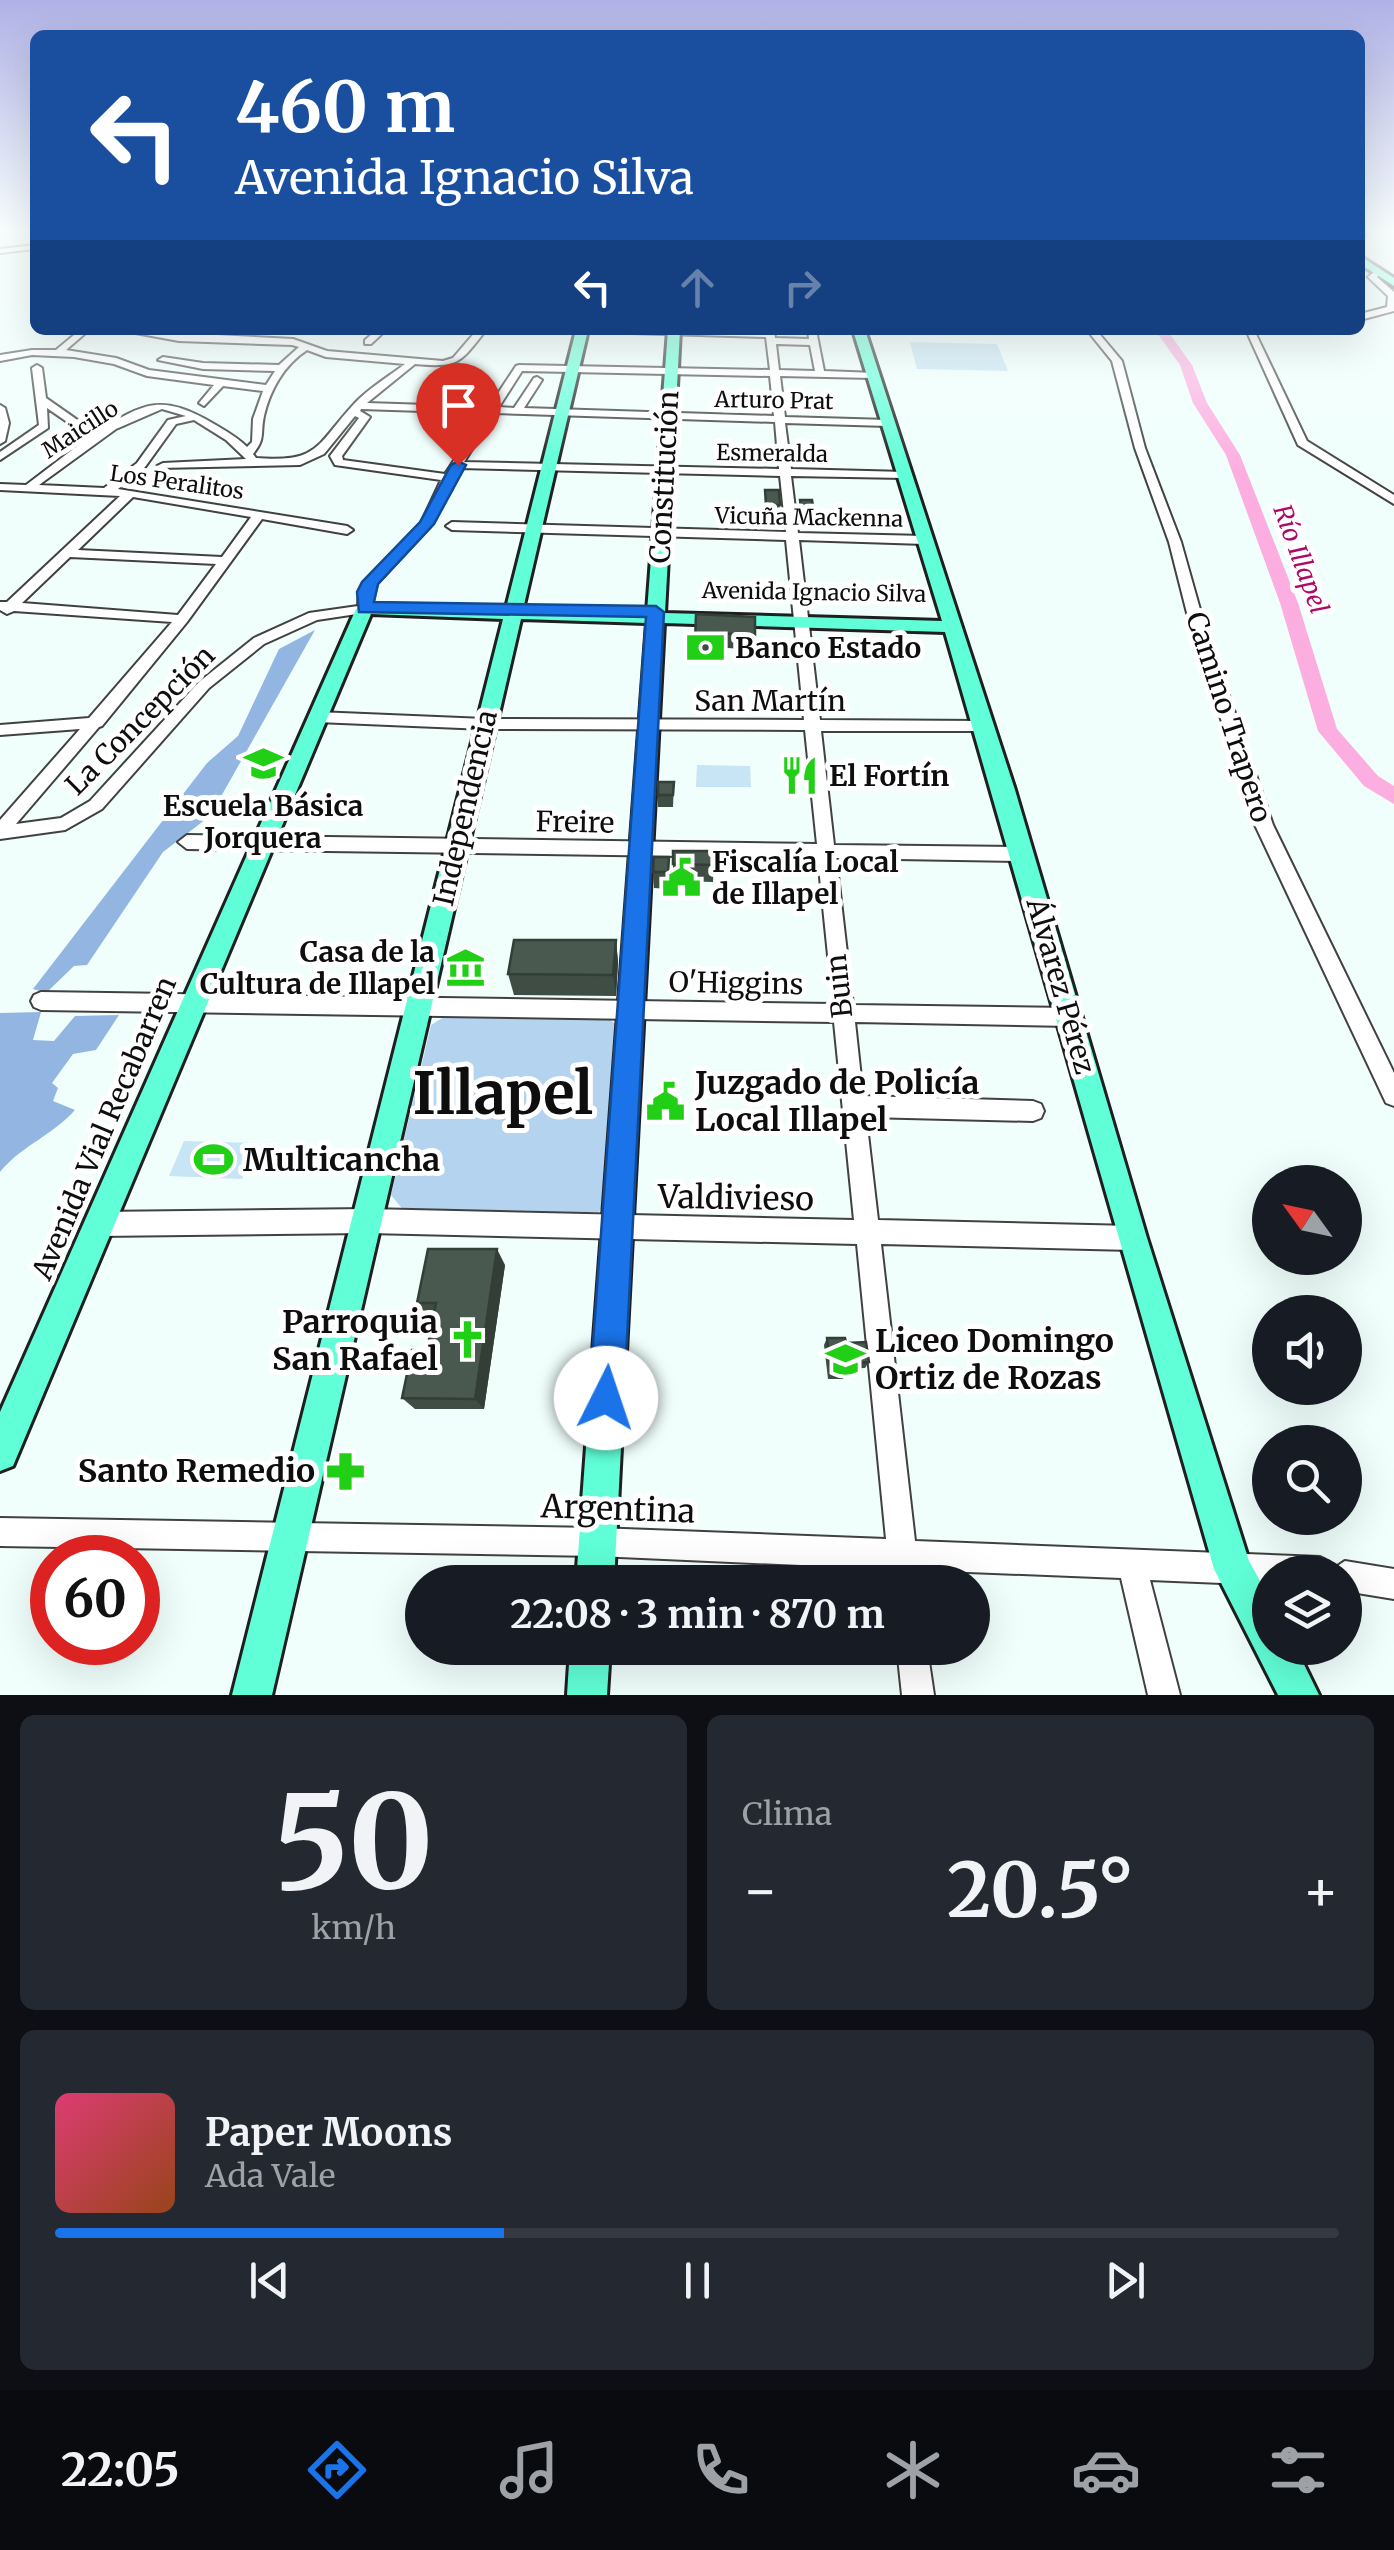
<!DOCTYPE html>
<html lang="es">
<head>
<meta charset="utf-8">
<style>
	:root { --surface:#171b24; --page:#242831; --text:#f1f3f6; --muted:#9ea1a6; --line:#363941; --accent:#1a73e8 }
	body { margin:0; font-family:Merriweather,serif; background:var(--page); color:var(--text); height:100vh; display:flex; flex-direction:column; font-size:38px; white-space:nowrap }
	* { box-sizing:border-box; margin:0 }
	p { font-size:32px; color:var(--muted) }
	.icon { flex:none; width:55px; height:55px; fill:none; stroke:currentColor; stroke-width:2; stroke-linecap:round; stroke-linejoin:round }
	.map { position:relative; height:1695px; overflow:hidden }
	.sheet { display:flex; flex-direction:column; gap:20px; padding:20px; background:#0d0f14; flex:1 }
	.sheet>* { flex:none }
	.guide { position:absolute; left:30px; top:30px; width:1335px; height:305px; border-radius:15px; box-shadow:0 10px 40px #0002; background:#1a4fa0; color:#fff; overflow:hidden }
	.needle { width:65px; rotate:303deg }
	.tools { position:absolute; left:1252px; top:1165px; display:grid; gap:20px }
	.tools a { display:grid; place-items:center; width:110px; height:110px; border-radius:50%; background:var(--surface); box-shadow:0 10px 40px #0002; font-size:50px }
	.speed { position:absolute; left:30px; top:1535px; display:flex; gap:20px; font-size:50px; font-weight:700; text-align:center }
	.speed>* { display:grid; place-content:center; width:130px; height:130px; border-radius:50%; background:var(--surface); box-shadow:0 10px 40px #0002; line-height:1 }
	.speed .limit { border:15px solid #d22; background:#fff; color:#111 }
	.pin { position:absolute; display:grid; place-items:center; width:85px; height:85px; color:#fff; margin:-102px -42px; border-radius:50% 50% 50% 0; rotate:-45deg; box-shadow:0 0 10px #0007 }
	.pin .icon { rotate:45deg }
	.me { position:absolute; width:110px; margin:-55px; rotate:4deg; stroke-linejoin:round; filter:drop-shadow(0 0 8px #0008) }
	.turn { display:flex; align-items:center; gap:35px; height:210px; padding:0 40px; font-size:45px }
	.turn .icon { width:130px; height:130px; stroke-width:2.5 }
	.turn b { display:block; font-size:70px; line-height:85px }
	.lanes { display:flex; align-items:center; height:95px; padding:0 40px; background:#0003; justify-content:center; gap:50px; direction:ltr }
	.lanes .off { opacity:.35 }
	.big { font-size:75px; font-weight:700; line-height:1.1 }
	.sheet .widget { flex:1; display:flex; flex-direction:column; justify-content:center; gap:15px; min-width:0; padding:0 35px; border-radius:15px; background:var(--page) }
	.sheet .dial { align-items:center; gap:0 }
	.dial b { font-size:130px; line-height:1 }
	.song { display:flex; align-items:center; gap:30px }
	.cover { width:120px; height:120px; border-radius:15px; background:linear-gradient(135deg,hsl(340 70% 55%),hsl(20 70% 35%)) }
	.played { height:10px; border-radius:5px; background:linear-gradient(90deg,var(--accent) 35%,var(--line) 35%) }
	.keys { display:flex; justify-content:space-around; direction:ltr }
	.heat { display:flex; justify-content:space-between; align-items:center; font-size:55px; direction:ltr }
	.sheet .tiles { flex:1; display:grid; gap:20px; grid-template-columns:1fr 1fr }
	.widget:last-child { grid-column:span 2 }
	.trip { position:absolute; left:405px; top:1565px; width:585px; height:100px; border-radius:50px; background:var(--surface); box-shadow:0 10px 40px #0002; font-weight:700; line-height:100px; text-align:center }
	.menu { display:flex; height:160px; justify-content:space-around; align-items:center; background:#090b0e; color:var(--muted) }
	.menu .icon { width:70px; height:70px }
	.menu .active { color:var(--accent) }
	.menu b { font-size:45px; color:var(--text) }
	.map>svg:first-child { display:block }
</style>
</head>
<body>
<div class="map">
<svg width="1394" height="1695" viewBox="0 0 1394 1695">
	<rect width="100%" height="100%" fill="#f0fffc"/>
	<!-- green -->
	<path fill="#b4d3ef" d="M444 1017H607L620 1028 610 1194 599 1212H405L391 1195 431 1025Z"/>
	<!-- forest -->
	<g fill="#92b6e1">
		<path d="M315 630 210 816 163 852 87 965 74 966 46 993 33 989 207 763 238 736 279 649Z"/>
		<path d="M41 1012 33 1040 54 1041 75 1016 119 1015 96 1050 73 1054 52 1083 58 1088 53 1101 75 1110C53 1135 21 1146 0 1172V1013Z"/>
	</g>
	<!-- pitch -->
	<g fill="#c7e5f5">
		<path d="M910 342 997 344 1008 371 917 369Z"/>
		<path d="M697 765 750 766 751 787H696Z"/>
		<path d="M184 1141 255 1143 242 1179 169 1176Z"/>
	</g>
	<g fill="none" stroke-linecap="round" stroke-linejoin="round">
		<!-- river -->
		<path fill="#fdaee0" fill-rule="evenodd" d="M1155 330H1167L1192 365 1207 403 1240 455 1298 603 1337 729 1378 776 1394 786V804L1364 786 1318 731 1280 603 1226 455 1193 403 1180 365Z"/>
		<defs>
			<g id="minor">
				<path d="M35 245V249L0 253V249Z"/>
				<path d="M1374 272H1380L1377 277 1394 292V311L1360 320V314L1387 307 1388 296 1368 277Z"/>
				<path d="M80 330H89L66 350 116 358 149 370 266 385 275 371 203 369 158 360 163 357 203 363 279 365 299 347 292 345 179 341 119 330 293 339 327 351 443 361 453 358 477 330H486C460 363 459 368 415 364L367 403 489 407 516 366 519 365 770 370 766 337 631 333 627 330H774L775 338 809 339 808 330H816L824 371 876 373 878 375 873 378 780 376 785 417 888 420 893 423 888 426 785 423 791 469 905 472 911 475 905 478 791 476 798 533 925 536 931 540 925 544 799 540 820 720 983 721 991 726 983 731H821L834 845 1023 847 1029 849 1032 854 1029 859 1023 861 836 858 853 1005 1070 1008 1077 1011 1080 1017 1077 1023 1070 1026 855 1022 863 1096 1033 1101 1041 1104 1044 1111 1041 1118 1033 1121 866 1117 878 1220 1132 1226 1140 1230 1144 1238 1140 1246 1132 1250 881 1244 915 1541 1320 1557 1330 1562 1333 1569 1345 1561 1394 1569V1599L1345 1591V1572H1270V1585L1150 1580 1180 1695H1148L1121 1578 918 1570 920 1582H890L889 1569 597 1556 0 1546V1518L597 1528 886 1539 857 1244 368 1233 98 1236 90 1232 86 1224 90 1216 98 1212 368 1209 854 1220 834 1022 41 1010 34 1007 31 1001 34 995 41 992 833 1004 818 858 187 849 178 842 187 835 817 844 805 730 485 729 317 722 309 717 317 712 485 719 804 720 786 540 452 530 446 526 452 522 786 532 780 476 460 468 430 527 377 584 370 612 317 620 264 644 209 688 102 809 65 830 0 839V820L80 729 0 735V725L89 718 172 622 14 611 7 614 0 610V602H7L120 496 0 490V484L26 485 89 437 47 408 48 428 0 460V452L39 425 32 368 37 365 42 368 46 398 96 433C146 401 162 394 214 424 226 431 237 437 247 447L252 442 253 419 263 391 223 386 204 406 199 403 214 385 147 376 114 364 74 357 32 355 0 361V355L32 350H56ZM776 344 810 345 815 371 779 370ZM307 350 326 357 405 364C388 377 369 388 354 404 316 445 320 463 256 458L253 454C266 438 260 434 264 416 270 390 284 365 307 350ZM522 371 770 376 774 416 524 408 542 380 537 377 534 378 514 408 499 407ZM162 409 186 416 168 420 137 463 104 488 39 485 116 429ZM361 409 485 413 445 474 343 460 342 456 370 417 360 411ZM495 413 775 422 779 469 464 462ZM355 416 359 418 330 456 335 465 441 480 421 523 364 582 359 591 358 606 309 613 254 638 199 682 90 801 61 818 16 824 99 727 102 726 187 622 262 519 347 534 353 530 347 526 118 489 145 467 176 424 194 420 226 440 246 459 163 463 157 466 159 468 300 465 324 454ZM133 497 251 517 222 557 78 550ZM70 557 216 564 178 615 22 603Z"/>
				<path d="M377 330H386L371 344H365V340Z"/>
				<path d="M1087 330H1096L1122 361 1145 448 1181 542 1201 613 1273 825 1394 1073V1106L1386 1103 1255 825 1187 613 1169 542 1135 448 1112 361Z"/>
				<path d="M1246 330H1254L1307 441 1394 495V504L1298 445Z"/>
				<path d="M0 405 5 408 9 423 5 441 0 444Z"/>
				<path d="M897 1648H927L934 1695H902Z"/>
			</g>
			<g id="major">
				<path d="M1360 232H1366L1363 237 1360 238Z"/>
				<path d="M1360 256 1394 278V286L1360 264Z"/>
				<path d="M576 330H588L523 609 647 612 668 330H680L665 613 942 621 853 330H865L1015 790 1147 1238 1249 1561 1270 1599V1648H1296L1319 1695H1278L1214 1569 945 632 664 623 614 1582H576L647 623 521 619 272 1695H232L503 619 371 614 13 1466 0 1471V1412L356 609 365 604 506 608Z"/>
				<path d="M570 1648H610L607 1695H567Z"/>
			</g>
		</defs>
		<!-- minor casing -->
		<use href="#minor" stroke="#414141" stroke-width="4"/>
		<!-- major casing -->
		<use href="#major" stroke="#1f1f1f" stroke-width="6"/>
		<!-- minor -->
		<use href="#minor" fill="#fff" fill-rule="evenodd"/>
		<!-- major -->
		<use href="#major" fill="#60ffd7" fill-rule="evenodd"/>
	</g>
	<!-- wall -->
	<g fill="#3f4d44">
		<path d="M765 490 780 505 779 516H765Z"/>
		<path d="M800 500 815 518 813 529H801L799 511Z"/>
		<path d="M696 614 755 635 754 650 715 647V657L695 656Z"/>
		<path d="M674 782 673 807H658V795Z"/>
		<path d="M673 851H714L713 882 673 881Z"/>
		<path d="M669 857V889L654 888 653 872Z"/>
		<path d="M616 940 618 962 616 996 514 995 508 974Z"/>
		<path d="M505 1265 484 1409H415L402 1398 427 1350 434 1317H429L417 1303Z"/>
		<path d="M827 1338 846 1343 869 1362 865 1368 846 1369V1373L843 1379H828L824 1345Z"/>
	</g>
	<!-- shaded-wall -->
	<g fill="#333e37">
		<path d="M616 940 618 962 616 996 613 975Z"/>
		<path d="M497 1249 505 1265 484 1409 475 1399Z"/>
	</g>
	<!-- building -->
	<g fill="#49594f" stroke="#333e37" stroke-width="2.5">
		<path d="M765 490H779L780 505H766Z"/>
		<path d="M800 500H812L815 518H802Z"/>
		<path d="M696 614 755 617V635L715 633V642H695Z"/>
		<path d="M658 782H674L673 795H658Z"/>
		<path d="M673 851H714V865L673 864Z"/>
		<path d="M654 857H669L668 872H653Z"/>
		<path d="M514 940H616L613 975 508 974Z"/>
		<path d="M428 1249H497L475 1399 402 1398 412 1350H427L436 1303H417Z"/>
		<path d="M827 1338H845L846 1343 866 1342 869 1362 845 1364 846 1373 831 1374Z"/>
	</g>
	<!-- sky -->
	<linearGradient id="sky" x2="0" y2="1"><stop stop-color="#b0b2e5"/><stop offset="0.49" stop-color="#f8fffe"/><stop offset="1" stop-color="#f8fffe" stop-opacity="0"/></linearGradient>
	<rect width="1394" height="470" fill="url(#sky)"/>
	<!-- route -->
	<path fill="#1a73e8" stroke="#114b97" stroke-width="2.5" d="M458 461 466 465 434 524 378 584 374 602 656 606 664 612 624 1398 618 1410 606 1415 594 1410 589 1398 646 617 359 612 357 592 362 582 420 522 451 465Z"/>
	<!-- icons -->
	<defs>
		<symbol id="bank-bare" viewBox="-9 -9 18 18"><path d="M-6-4H6V4H-6ZM0-2.3a2.3 2.3 0 1 0 0 4.6a2.3 2.3 0 1 0 0-4.6Z" fill="#20cf16" stroke="#fff" stroke-width="2.5" paint-order="stroke"/></symbol>
		<symbol id="school-bare" viewBox="-9 -9 18 18"><path d="M0-5L7-2L0 1L-7-2ZM-4 1L0 2.5L4 1V4Q0 6-4 4Z" fill="#20cf16" stroke="#fff" stroke-width="2.5" paint-order="stroke"/></symbol>
		<symbol id="restaurant-bare" viewBox="-9 -9 18 18"><path d="M-5-6h1v4h1v-4h1v4h1v-4h1v5L-1.5 .5V6h-2V.5L-5-1ZM5-6V6H3V1.5H1.5Q1.5-4 5-6Z" fill="#20cf16" stroke="#fff" stroke-width="2.5" paint-order="stroke"/></symbol>
		<symbol id="civic-bare" viewBox="-9 -9 18 18"><path d="M-.6-6.5H3V-4.5H.6V-3L4-1V1h2V6H-6V1h2V-1L-.6-3ZM-1.2 2.5V6h2.4V2.5Z" fill="#20cf16" stroke="#fff" stroke-width="2.5" paint-order="stroke"/></symbol>
		<symbol id="museum-bare" viewBox="-9 -9 18 18"><path d="M0-6L6-3V-2H-6V-3ZM-5-1h2V3h-2ZM-1-1h2V3h-2ZM3-1h2V3H3ZM-6 4H6V6H-6Z" fill="#20cf16" stroke="#fff" stroke-width="2.5" paint-order="stroke"/></symbol>
		<symbol id="stadium-bare" viewBox="-9 -9 18 18"><path d="M0-5a6.5 5 0 1 0 0 10a6.5 5 0 1 0 0-10ZM-3.5-1.8h7v3.6h-7Z" fill="#20cf16" stroke="#fff" stroke-width="2.5" paint-order="stroke"/></symbol>
		<symbol id="church-bare" viewBox="-9 -9 18 18"><path d="M-1.2-6h2.4v3.5h3.3v2.4h-3.3V6h-2.4V-.1h-3.3v-2.4h3.3Z" fill="#20cf16" stroke="#fff" stroke-width="2.5" paint-order="stroke"/></symbol>
		<symbol id="pharmacy-bare" viewBox="-9 -9 18 18"><path d="M-2-6h4v4h4v4h-4v4h-4v-4h-4v-4h4Z" fill="#20cf16" stroke="#fff" stroke-width="2.5" paint-order="stroke"/></symbol>
	</defs>
	<g fill-rule="evenodd">
		<use href="#bank-bare" x="678" y="620" width="55" height="55"/>
		<use href="#school-bare" x="236" y="736" width="55" height="55"/>
		<use href="#restaurant-bare" x="772" y="748" width="55" height="55"/>
		<use href="#civic-bare" x="654" y="850" width="55" height="55"/>
		<use href="#museum-bare" x="438" y="940" width="55" height="55"/>
		<use href="#civic-bare" x="638" y="1074" width="55" height="55"/>
		<use href="#stadium-bare" x="186" y="1132" width="55" height="55"/>
		<use href="#church-bare" x="440" y="1312" width="55" height="55"/>
		<use href="#school-bare" x="818" y="1332" width="55" height="55"/>
		<use href="#pharmacy-bare" x="318" y="1444" width="55" height="55"/>
	</g>
	<g text-anchor="middle" dominant-baseline="central" stroke-width="10" stroke-linejoin="round" paint-order="stroke">
		<!-- far-street labels -->
		<g font-size="22" fill="#0e0e0e" stroke="#fff">
			<text transform="translate(774 400) rotate(1)">Arturo Prat</text>
			<text transform="translate(80 429) rotate(-33)">Maicillo</text>
			<text transform="translate(772 453) rotate(1)">Esmeralda</text>
			<text transform="translate(177 482) rotate(8)">Los Peralitos</text>
			<text transform="translate(809 517) rotate(1)">Vicuña Mackenna</text>
			<text transform="translate(814 592) rotate(1)">Avenida Ignacio Silva</text>
		</g>
		<!-- far-water labels -->
		<g font-size="25" font-style="italic" fill="#af0968" stroke="#fff">
			<text transform="translate(1301 559) rotate(70)">Río Illapel</text>
		</g>
		<!-- street labels -->
		<g font-size="28" fill="#0e0e0e" stroke="#fff">
			<text transform="translate(664 477) rotate(-87)">Constitución</text>
			<text x="770" y="701">San Martín</text>
			<text transform="translate(1229 717) rotate(72)">Camino Trapero</text>
			<text transform="translate(140 720) rotate(-45)">La Concepción</text>
			<text transform="translate(465 808) rotate(-77)">Independencia</text>
			<text transform="translate(575 822) rotate(1)">Freire</text>
			<text transform="translate(736 983) rotate(1)">O'Higgins</text>
			<text transform="translate(839 986) rotate(-96)">Buin</text>
			<text transform="translate(1061 986) rotate(74)">Álvarez Pérez</text>
			<text transform="translate(104 1128) rotate(-67)">Avenida Vial Recabarren</text>
		</g>
		<!-- poi labels -->
		<g font-size="28" font-weight="bold" fill="#0e0e0e" stroke="#fff" text-anchor="start">
			<text x="735" y="648">Banco Estado</text>
			<text x="829" y="776">El Fortín</text>
			<text x="263" y="806" text-anchor="middle">Escuela Básica<tspan x="263" dy="32">Jorquera</tspan></text>
			<text x="712" y="862">Fiscalía Local<tspan x="712" dy="32">de Illapel</tspan></text>
			<text x="435" y="952" text-anchor="end">Casa de la<tspan x="435" dy="32">Cultura de Illapel</tspan></text>
		</g>
		<!-- near-poi labels -->
		<g font-size="32" font-weight="bold" fill="#0e0e0e" stroke="#fff" text-anchor="start">
			<text x="695" y="1083">Juzgado de Policía<tspan x="695" dy="37">Local Illapel</tspan></text>
			<text x="243" y="1160">Multicancha</text>
			<text x="438" y="1322" text-anchor="end">Parroquia<tspan x="438" dy="37">San Rafael</tspan></text>
			<text x="875" y="1341">Liceo Domingo<tspan x="875" dy="37">Ortiz de Rozas</tspan></text>
			<text x="315" y="1471" text-anchor="end">Santo Remedio</text>
		</g>
		<!-- near-street labels -->
		<g font-size="32" fill="#0e0e0e" stroke="#fff">
			<text transform="translate(736 1198) rotate(1)">Valdivieso</text>
			<text transform="translate(618 1509) rotate(2)">Argentina</text>
		</g>
		<!-- near-town labels -->
		<g font-size="58" font-weight="bold" fill="#0e0e0e" stroke="#fff">
			<text x="503" y="1093">Illapel</text>
		</g>
	</g>
</svg>
<div class="tools">
<a><svg class="needle" viewBox="-14 -14 28 28"><path d="M0-13l5 13h-10z" fill="#e53935"/><path d="M0 13l5-13h-10z" fill="#9ea1a6"/></svg></a>
<a><svg class="icon" aria-label="sound" viewBox="0 0 24 24"><path d="M4 9h4l5-4v14l-5-4H4zM17 9q2 3 0 6"/></svg></a>
<a><svg class="icon" aria-label="search" viewBox="0 0 24 24"><circle cx="10" cy="10" r="6"/><path d="M15 15l6 6"/></svg></a>
<a><svg class="icon" aria-label="layers" viewBox="0 0 24 24"><path d="M12 4l9 5-9 5-9-5zM3 14l9 5 9-5"/></svg></a>
</div>
<div class="speed"><div class="limit">60</div></div>
<div class="pin" style="left:458px;top:465px;background:#d93025"><svg class="icon" aria-label="arrive" viewBox="0 0 24 24"><path d="M6 21V4h12l-3 4 3 4H6"/></svg></div>
<svg class="me" style="left:606px;top:1398px" viewBox="-20 -20 40 40"><circle r="19" fill="#fff"/><path d="M0-13L10 11 0 6-10 11z" fill="#1a73e8"/></svg>
<div class="trip">22:08 · 3 min · 870 m</div>
<div class="guide">
<div class="turn"><svg class="icon" aria-label="left" viewBox="0 0 24 24"><path d="M17 20v-9H6M10 6l-5 5 5 5"/></svg><div><b>460 m</b>Avenida Ignacio Silva</div></div>
<div class="lanes"><svg class="icon" aria-label="left" viewBox="0 0 24 24"><path d="M17 20v-9H6M10 6l-5 5 5 5"/></svg><svg class="icon off" aria-label="ahead" viewBox="0 0 24 24"><path d="M12 20V5M6 11l6-6 6 6"/></svg><svg class="icon off" aria-label="right" viewBox="0 0 24 24"><path d="M7 20v-9h11M14 6l5 5-5 5"/></svg></div>
</div>
</div>
<section class="sheet">
<div class="tiles">
<div class="widget dial"><b>50</b><p>km/h</p></div>
<div class="widget"><p>Clima</p>
<div class="heat"><a>−</a><b class="big">20.5°</b><a>+</a></div>
</div>
<div class="widget">
<div class="song"><i class="cover"></i><div><b>Paper Moons</b><p>Ada Vale</p></div></div>
<div class="played"></div>
<div class="keys"><svg class="icon" aria-label="previous" viewBox="0 0 24 24"><path d="M18 5L8 12l10 7zM5 5v14"/></svg><svg class="icon" aria-label="pause" viewBox="0 0 24 24"><path d="M8 5v14M16 5v14"/></svg><svg class="icon" aria-label="next" viewBox="0 0 24 24"><path d="M6 5l10 7-10 7zM19 5v14"/></svg></div>
</div>
</div>
</section>
<nav class="menu">
<b>22:05</b>
<svg class="icon active" aria-label="directions" viewBox="0 0 24 24"><path d="M12 3l9 9-9 9-9-9zM9 14v-3h6M13 9l2 2-2 2"/></svg>
<svg class="icon" aria-label="music" viewBox="0 0 24 24"><path d="M9 18V5l10-2v13"/><circle cx="6" cy="18" r="3"/><circle cx="16" cy="16" r="3"/></svg>
<svg class="icon" aria-label="phone" viewBox="0 0 24 24"><path d="M5 4h4l2 5-3 2q2 4 5 5l2-3 5 2v4C11 20 4 13 5 4z"/></svg>
<svg class="icon" aria-label="climate" viewBox="0 0 24 24"><path d="M12 3v18M4 7l16 10M4 17L20 7"/></svg>
<svg class="icon" aria-label="car" viewBox="0 0 24 24"><path d="M5 17H2v-5l4-1 3-4h7l3 4 3 1v5h-3M9 17h6M6 11h13"/><circle cx="7" cy="17" r="2"/><circle cx="17" cy="17" r="2"/></svg>
<svg class="icon" aria-label="filters" viewBox="0 0 24 24"><path d="M4 7h16M4 17h16"/><circle cx="9" cy="7" r="2"/><circle cx="15" cy="17" r="2"/></svg>
</nav>
</body>
</html>
